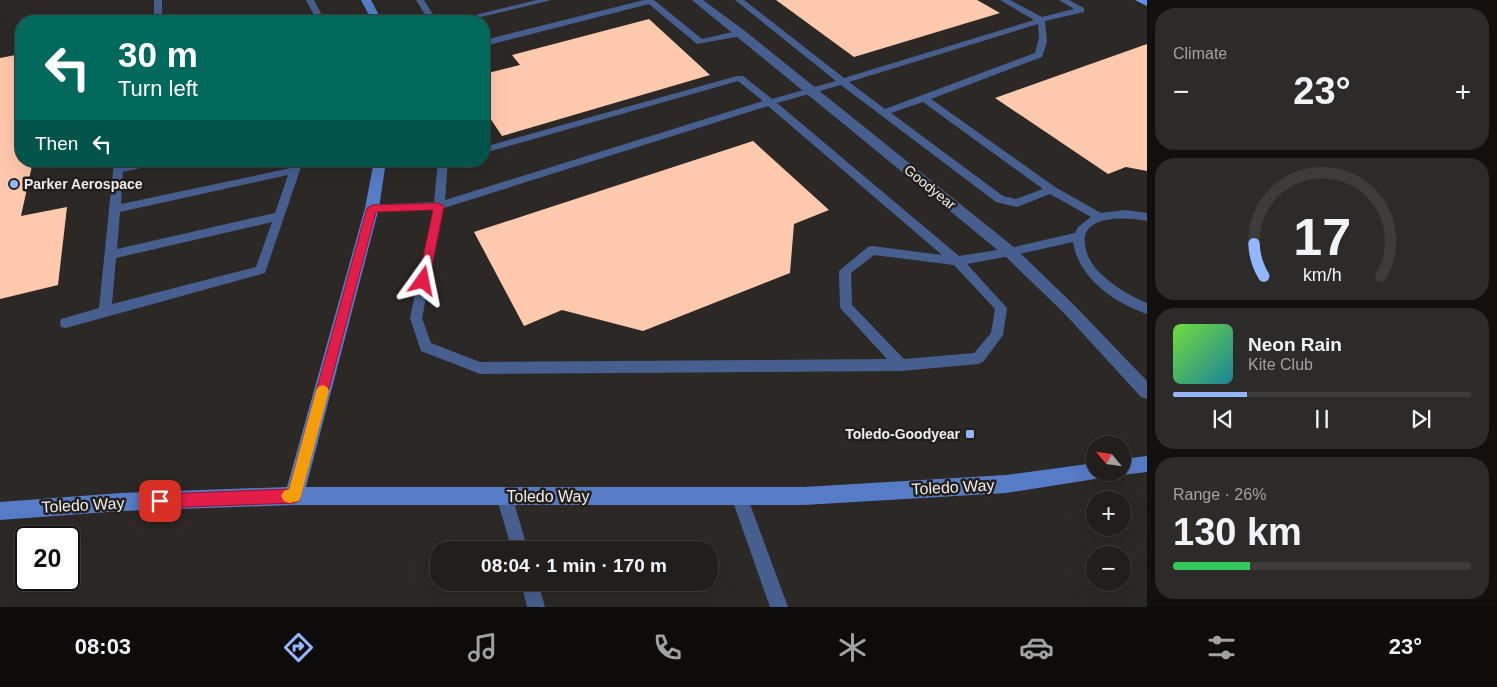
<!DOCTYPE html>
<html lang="en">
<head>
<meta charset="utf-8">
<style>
	:root { --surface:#211e1c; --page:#2d2b29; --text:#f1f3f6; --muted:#a2a2a3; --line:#3e3c3b; --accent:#93b7fd }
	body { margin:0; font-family:Helvetica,sans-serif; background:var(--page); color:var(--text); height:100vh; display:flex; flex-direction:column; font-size:19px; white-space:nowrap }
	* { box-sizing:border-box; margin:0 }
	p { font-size:16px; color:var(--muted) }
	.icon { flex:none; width:28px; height:28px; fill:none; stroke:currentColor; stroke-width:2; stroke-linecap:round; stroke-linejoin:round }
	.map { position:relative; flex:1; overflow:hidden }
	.sheet { display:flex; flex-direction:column; gap:8px; padding:8px; background:#12100f; width:350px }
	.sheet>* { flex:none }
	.hud { position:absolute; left:15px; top:15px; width:475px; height:152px; border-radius:20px; box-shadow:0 5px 20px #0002,0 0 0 1px var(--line); background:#00695c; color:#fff; overflow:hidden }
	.needle { width:32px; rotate:299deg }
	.controls { position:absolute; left:1086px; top:436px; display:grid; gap:10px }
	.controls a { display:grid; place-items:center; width:45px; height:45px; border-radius:50%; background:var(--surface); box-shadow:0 5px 20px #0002,0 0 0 1px var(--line); font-size:25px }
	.speed { position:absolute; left:15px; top:526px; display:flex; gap:10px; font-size:25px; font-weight:700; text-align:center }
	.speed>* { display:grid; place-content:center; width:65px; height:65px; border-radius:50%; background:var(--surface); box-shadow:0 5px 20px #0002,0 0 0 1px var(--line); line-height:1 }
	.speed .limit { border:2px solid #111; border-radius:8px; background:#fff; color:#111 }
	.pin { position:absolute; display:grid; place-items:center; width:42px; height:42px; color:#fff; margin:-21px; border-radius:10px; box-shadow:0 2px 8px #0006 }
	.me { position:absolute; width:55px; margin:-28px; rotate:12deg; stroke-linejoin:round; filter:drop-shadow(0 0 4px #0008) }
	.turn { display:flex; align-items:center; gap:18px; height:105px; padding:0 20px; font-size:22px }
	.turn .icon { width:65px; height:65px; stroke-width:2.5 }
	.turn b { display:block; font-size:35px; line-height:42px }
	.then { display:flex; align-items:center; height:48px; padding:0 20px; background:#0003; gap:10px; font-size:19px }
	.big { font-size:38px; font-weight:700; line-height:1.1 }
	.sheet .card { flex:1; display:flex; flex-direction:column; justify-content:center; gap:8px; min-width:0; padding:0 18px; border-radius:20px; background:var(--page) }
	.sheet .dial { align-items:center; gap:0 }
	.dial svg { height:130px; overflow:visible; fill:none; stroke:var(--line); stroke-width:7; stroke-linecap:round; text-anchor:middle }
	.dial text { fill:var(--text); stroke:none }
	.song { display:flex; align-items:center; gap:15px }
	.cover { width:60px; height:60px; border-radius:8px; background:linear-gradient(135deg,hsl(100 70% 55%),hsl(190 70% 35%)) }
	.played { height:5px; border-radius:2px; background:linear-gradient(90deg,var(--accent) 25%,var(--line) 25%) }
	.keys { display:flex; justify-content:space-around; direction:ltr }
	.heat { display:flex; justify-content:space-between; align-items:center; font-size:28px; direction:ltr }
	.charge { height:8px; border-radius:4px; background:linear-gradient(90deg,#34c759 26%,var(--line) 0) }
	.trip { position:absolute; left:430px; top:541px; width:288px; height:50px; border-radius:20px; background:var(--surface); box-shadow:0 5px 20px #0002,0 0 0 1px var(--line); font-weight:700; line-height:50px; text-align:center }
	.menu { display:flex; height:80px; justify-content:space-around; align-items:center; background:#0d0c0b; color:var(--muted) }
	.menu .icon { width:35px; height:35px }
	.menu .current { color:var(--accent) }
	.menu b { font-size:22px; color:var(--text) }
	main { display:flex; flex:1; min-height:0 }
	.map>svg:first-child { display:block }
</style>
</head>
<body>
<main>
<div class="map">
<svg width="1147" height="607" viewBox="0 0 1147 607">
	<rect width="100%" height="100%" fill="#2c2826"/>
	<!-- building -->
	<g fill="#ffc9ad">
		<path d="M776 0H977L1000 13 854 57Z"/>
		<path d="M649 19 710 75 502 136 484 109V74L520 65 512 55Z"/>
		<path d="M1147 44V171L1126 167 1108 174 995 98Z"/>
		<path d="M21 54V161H33L21 216 67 207 58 285 0 299V58Z"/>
		<path d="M753 141 829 210 794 224 790 273 643 331 562 310 524 326 474 232Z"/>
	</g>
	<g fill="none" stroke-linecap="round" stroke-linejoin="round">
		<!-- lane -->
		<g fill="#475f8e" fill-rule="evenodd">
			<rect x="154" y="0" width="8" height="21"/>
			<path d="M306 0H314L325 21H317Z"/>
			<path d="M416 0H424L437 21H429Z"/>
			<path d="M537 0H552L464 21H450Z"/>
			<path d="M644 0H654L702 39 741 30 745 33 741 36 697 44 649 4 484 46V40Z"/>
			<path d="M735 0H744L844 78 1034 20 1000 0H1010L1042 17 1074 9 1059 0H1069L1084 8V12L1045 21 1047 42 1042 57 931 99 1055 187 1101 213 1125 210 1147 213V221C1129 217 1080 214 1085 244 1086 254 1090 261 1096 269 1110 284 1128 295 1147 303V314C1114 303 1078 277 1073 242L1010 256 967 264 1007 308 1003 335 983 362 978 364 901 371 480 374 421 351 410 318 433 210 372 212 368 211 366 208 368 205 434 202 438 161H448L445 200 763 101 738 81 484 153V147L737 76H743L772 99 836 81ZM1038 24 1039 38 1035 53 885 109 849 82ZM841 85 996 202 1017 207 1050 194 1091 217 1078 227 1075 233 1010 248 959 256 777 103ZM923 102 1043 189 1016 199 1003 196 891 113ZM768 106 942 255 872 246 868 247 839 271 840 307 842 310 887 359 480 362 431 343 422 318 444 208ZM874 255 954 265 995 309 991 333 974 353 904 359 852 305 851 273Z"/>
			<path d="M114 161H124V165L142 161H163L162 163 123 172 121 204 291 168 293 161H303L265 273 66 328 61 327 60 323 61 319 99 308ZM288 175 275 213 117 249 120 212ZM272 222 256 267 112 304 116 258Z"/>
			<path d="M504 489 509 491 512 496 528 550H512L496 496 499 491Z"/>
			<path d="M739 489 744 491 747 496 788 607H770L731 496 734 491Z"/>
			<path d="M521 582H538L545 607H527Z"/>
		</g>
		<!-- street -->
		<path fill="#475f8e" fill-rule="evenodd" d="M692 0H703L745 31 1015 248 1075 306 1147 381V399L1141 397 1065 314 1005 256Z"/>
		<!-- secondary -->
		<g fill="#577cc7" fill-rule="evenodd">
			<path d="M361 0H371L382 21H372Z"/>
			<path d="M374 161H386L379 208 306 487H804L1006 475 1095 463V472H1103L1101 477 1095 479 1006 493 804 505H294L121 511 0 520V502L121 493 287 487 365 208Z"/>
			<path d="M1147 456V472L1122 475 1116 473 1122 472V459Z"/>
		</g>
		<!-- primary -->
		<path fill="#6291f3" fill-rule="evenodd" d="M1135 0H1147V6Z"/>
	</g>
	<!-- route -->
	<path fill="#e11d48" stroke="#92132f" d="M438 203 444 206 429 281 423 285 418 281 433 210 376 212 299 501 294 503 160 508 155 506 153 501 155 496 160 494 289 489 367 208 372 205Z"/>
	<!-- slow -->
	<path fill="#f59e0b" d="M323 385 327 387 329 391 301 496 299 501 289 503 284 501 281 496 284 491 289 489 316 391 318 387Z"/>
	<!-- markers -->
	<g fill="#93b7fd" stroke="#231f1d" stroke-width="2">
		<circle cx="14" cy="184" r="5"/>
		<rect x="965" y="429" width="10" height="10" rx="2.5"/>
	</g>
	<g text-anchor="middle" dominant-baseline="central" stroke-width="5" stroke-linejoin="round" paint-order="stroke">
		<!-- poi labels -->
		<g font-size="14" font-weight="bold" fill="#f0eeec" stroke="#231f1d" text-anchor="start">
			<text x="24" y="184">Parker Aerospace</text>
			<text x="960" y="434" text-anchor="end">Toledo-Goodyear</text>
		</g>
		<!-- street labels -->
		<g font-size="14" fill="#f0eeec" stroke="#231f1d">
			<text transform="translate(930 187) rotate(39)">Goodyear</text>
		</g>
		<!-- near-street labels -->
		<g font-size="16" fill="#f0eeec" stroke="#231f1d">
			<text transform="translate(953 487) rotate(-3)">Toledo Way</text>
			<text x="548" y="496">Toledo Way</text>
			<text transform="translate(83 505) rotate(-3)">Toledo Way</text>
		</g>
	</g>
</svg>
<div class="controls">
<a><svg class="needle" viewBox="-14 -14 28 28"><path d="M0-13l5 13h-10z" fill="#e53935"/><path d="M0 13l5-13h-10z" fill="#a2a2a3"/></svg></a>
<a>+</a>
<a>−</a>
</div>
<div class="speed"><div class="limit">20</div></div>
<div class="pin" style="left:160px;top:501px;background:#d93025"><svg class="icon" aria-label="arrive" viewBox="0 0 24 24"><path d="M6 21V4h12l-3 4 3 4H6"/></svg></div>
<svg class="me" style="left:423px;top:281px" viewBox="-20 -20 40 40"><path d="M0-17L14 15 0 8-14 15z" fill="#e11d48" stroke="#fff" stroke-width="4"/></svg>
<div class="trip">08:04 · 1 min · 170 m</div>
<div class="hud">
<div class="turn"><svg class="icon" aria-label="left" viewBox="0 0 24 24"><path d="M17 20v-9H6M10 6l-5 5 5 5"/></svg><div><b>30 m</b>Turn left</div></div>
<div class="then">Then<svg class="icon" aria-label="left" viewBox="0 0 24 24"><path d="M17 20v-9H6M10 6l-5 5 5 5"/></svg></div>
</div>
</div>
<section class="sheet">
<div class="card"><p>Climate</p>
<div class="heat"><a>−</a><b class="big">23°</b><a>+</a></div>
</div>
<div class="card dial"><svg viewBox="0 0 100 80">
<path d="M14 69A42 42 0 1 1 86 69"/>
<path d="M14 69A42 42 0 0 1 8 49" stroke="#93b7fd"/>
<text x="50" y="56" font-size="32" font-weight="700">17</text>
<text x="50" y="72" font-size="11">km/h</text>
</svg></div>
<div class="card">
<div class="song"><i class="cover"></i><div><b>Neon Rain</b><p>Kite Club</p></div></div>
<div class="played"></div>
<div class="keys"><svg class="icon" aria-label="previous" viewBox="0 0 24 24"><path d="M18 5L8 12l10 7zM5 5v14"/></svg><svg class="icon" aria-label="pause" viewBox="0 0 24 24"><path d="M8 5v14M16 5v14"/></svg><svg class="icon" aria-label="next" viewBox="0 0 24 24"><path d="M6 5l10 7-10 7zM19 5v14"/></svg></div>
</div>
<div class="card"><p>Range · 26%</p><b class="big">130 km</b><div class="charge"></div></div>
</section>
</main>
<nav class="menu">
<b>08:03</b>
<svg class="icon current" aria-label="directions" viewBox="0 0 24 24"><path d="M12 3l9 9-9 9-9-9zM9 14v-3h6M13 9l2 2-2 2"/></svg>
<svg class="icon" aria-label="music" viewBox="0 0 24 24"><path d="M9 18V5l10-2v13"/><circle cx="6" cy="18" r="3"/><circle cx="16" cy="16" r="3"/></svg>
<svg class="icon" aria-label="phone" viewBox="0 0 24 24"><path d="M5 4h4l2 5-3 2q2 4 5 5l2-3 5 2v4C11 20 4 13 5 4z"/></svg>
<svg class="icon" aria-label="climate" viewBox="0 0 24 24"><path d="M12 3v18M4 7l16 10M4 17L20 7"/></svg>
<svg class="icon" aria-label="car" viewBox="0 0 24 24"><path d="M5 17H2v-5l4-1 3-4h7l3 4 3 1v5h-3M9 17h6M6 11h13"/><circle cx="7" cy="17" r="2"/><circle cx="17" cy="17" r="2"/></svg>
<svg class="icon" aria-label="filters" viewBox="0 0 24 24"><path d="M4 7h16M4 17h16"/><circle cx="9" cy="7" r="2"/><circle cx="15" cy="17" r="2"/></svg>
<b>23°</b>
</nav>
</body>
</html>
